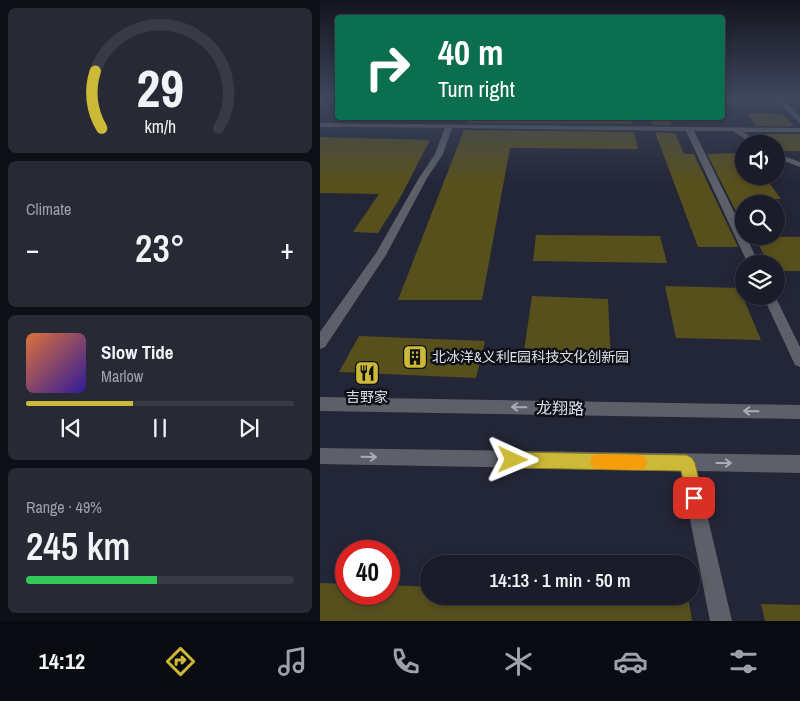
<!DOCTYPE html>
<html lang="en">
<head>
<meta charset="utf-8">
<style>
	:root { --surface:#1a1c29; --page:#272935; --text:#f1f3f6; --muted:#9fa1a8; --line:#383a46; --accent:#cdb938 }
	body { margin:0; font-family:"Archivo Narrow","Noto Sans SC",sans-serif; background:var(--page); color:var(--text); height:100vh; display:flex; flex-direction:column; font-size:19px; white-space:nowrap }
	* { box-sizing:border-box; margin:0 }
	p { font-size:16px; color:var(--muted) }
	.icon { flex:none; width:28px; height:28px; fill:none; stroke:currentColor; stroke-width:2; stroke-linecap:round; stroke-linejoin:round }
	.map { position:relative; flex:1; overflow:hidden }
	.sheet { display:flex; flex-direction:column; gap:8px; padding:8px; background:#0e0f17; width:320px }
	.sheet>* { flex:none }
	.top-card { position:absolute; left:15px; top:15px; width:390px; height:105px; border-radius:5px; box-shadow:0 2px 8px #0003,0 0 0 1px var(--line); background:#0b6e4f; color:#fff; overflow:hidden }
	.tools { position:absolute; left:415px; top:135px; display:grid; gap:10px }
	.tools a { display:grid; place-items:center; width:50px; height:50px; border-radius:50%; background:var(--surface); box-shadow:0 2px 8px #0003,0 0 0 1px var(--line); font-size:25px }
	.speed { position:absolute; left:15px; top:540px; display:flex; gap:10px; font-size:25px; font-weight:700; text-align:center }
	.speed>* { display:grid; place-content:center; width:65px; height:65px; border-radius:50%; background:var(--surface); box-shadow:0 2px 8px #0003,0 0 0 1px var(--line); line-height:1 }
	.speed .limit { border:8px solid #d22; background:#fff; color:#111 }
	.pin { position:absolute; display:grid; place-items:center; width:42px; height:42px; color:#fff; margin:-21px; border-radius:10px; box-shadow:0 2px 8px #0006 }
	.me { position:absolute; width:55px; margin:-28px; rotate:91deg; stroke-linejoin:round; filter:drop-shadow(0 0 4px #0008) }
	.turn { display:flex; align-items:center; gap:18px; height:105px; padding:0 20px; font-size:22px }
	.turn .icon { width:65px; height:65px; stroke-width:2.5 }
	.turn b { display:block; font-size:35px; line-height:42px }
	.big { font-size:38px; font-weight:600; line-height:1.1 }
	.sheet .tile { flex:1; display:flex; flex-direction:column; justify-content:center; gap:8px; min-width:0; padding:0 18px; border-radius:8px; background:var(--page) }
	.sheet .dial { align-items:center; gap:0 }
	.dial svg { height:130px; overflow:visible; fill:none; stroke:var(--line); stroke-width:7; stroke-linecap:round; text-anchor:middle }
	.dial text { fill:var(--text); stroke:none }
	.song { display:flex; align-items:center; gap:15px }
	.cover { width:60px; height:60px; border-radius:8px; background:linear-gradient(135deg,hsl(20 70% 55%),hsl(250 70% 35%)) }
	.played { height:5px; border-radius:2px; background:linear-gradient(90deg,var(--accent) 40%,var(--line) 40%) }
	.keys { display:flex; justify-content:space-around; direction:ltr }
	.heat { display:flex; justify-content:space-between; align-items:center; font-size:28px; direction:ltr }
	.charge { height:8px; border-radius:4px; background:linear-gradient(90deg,#34c759 49%,var(--line) 0) }
	.trip { position:absolute; left:100px; top:555px; width:280px; height:50px; border-radius:25px; background:var(--surface); box-shadow:0 2px 8px #0003,0 0 0 1px var(--line); font-weight:600; line-height:50px; text-align:center }
	.menu { display:flex; height:80px; justify-content:space-around; align-items:center; background:#0a0b10; color:var(--muted) }
	.menu .icon { width:35px; height:35px }
	.menu .current { color:var(--accent) }
	.menu b { font-size:22px; color:var(--text) }
	main { display:flex; flex:1; min-height:0 }
	.map>svg:first-child { display:block }
</style>
</head>
<body>
<main>
<section class="sheet">
<div class="tile dial"><svg viewBox="0 0 100 80">
<path d="M14 69A42 42 0 1 1 86 69"/>
<path d="M14 69A42 42 0 0 1 10 34" stroke="#cdb938"/>
<text x="50" y="56" font-size="32" font-weight="700">29</text>
<text x="50" y="72" font-size="11">km/h</text>
</svg></div>
<div class="tile"><p>Climate</p>
<div class="heat"><a>−</a><b class="big">23°</b><a>+</a></div>
</div>
<div class="tile">
<div class="song"><i class="cover"></i><div><b>Slow Tide</b><p>Marlow</p></div></div>
<div class="played"></div>
<div class="keys"><svg class="icon" aria-label="previous" viewBox="0 0 24 24"><path d="M18 5L8 12l10 7zM5 5v14"/></svg><svg class="icon" aria-label="pause" viewBox="0 0 24 24"><path d="M8 5v14M16 5v14"/></svg><svg class="icon" aria-label="next" viewBox="0 0 24 24"><path d="M6 5l10 7-10 7zM19 5v14"/></svg></div>
</div>
<div class="tile"><p>Range · 49%</p><b class="big">245 km</b><div class="charge"></div></div>
</section>
<div class="map">
<svg width="480" height="621" viewBox="0 0 480 621">
	<rect width="100%" height="100%" fill="#232637"/>
	<!-- building -->
	<g fill="#58501c">
		<path d="M427 113 463 114 474 126H436Z"/>
		<path d="M149 118H310L312 124 147 123Z"/>
		<path d="M330 118H348L352 125H333Z"/>
		<path d="M144 130 314 132 318 149 190 148 162 300H78Z"/>
		<path d="M335 132 355 133 364 154H374L418 247H378Z"/>
		<path d="M443 134H480V151H456V144H450Z"/>
		<path d="M0 137 110 140 80 198 58 233 33 232 59 194 0 193Z"/>
		<path d="M424 153V176H444L461 199H424V227L387 154Z"/>
		<path d="M216 235 340 236 347 263 213 261Z"/>
		<path d="M434 236 480 237V271H456V264H449Z"/>
		<path d="M345 286 419 288 441 340 356 338Z"/>
		<path d="M212 296 288 299 291 363 203 358Z"/>
		<path d="M39 336 165 341 156 378 19 372Z"/>
		<path d="M0 583 26 584V594H69V585L109 587V596H368L372 621H0Z"/>
		<path d="M441 604 480 605V621H445Z"/>
	</g>
	<g fill="none" stroke-linecap="round" stroke-linejoin="round">
		<!-- minor -->
		<g fill="#5e6069" fill-rule="evenodd">
			<path d="M1 98H8L0 105V99Z"/>
			<path d="M454 98H461L480 117V123Z"/>
			<path d="M0 123 480 128V132H423L442 144H432L413 131H374L424 232V236H426L439 264H428L366 131 132 128 123 154 107 178 66 255 5 347 0 349V332L56 253 99 178 115 154 125 128 0 127Z"/>
			<path d="M456 153 480 162V167L456 158Z"/>
			<path d="M443 296H455L480 347V367L475 365Z"/>
			<path d="M367 455 373 457 375 463 412 621H390L359 463 361 457Z"/>
		</g>
		<!-- tertiary -->
		<g fill="#5e6069" fill-rule="evenodd">
			<path d="M0 397 480 405V419L0 411Z"/>
			<path d="M0 448 480 455V473L0 464Z"/>
		</g>
	</g>
	<!-- one-way arrows -->
	<defs><path id="oneway-shaft" d="M-6 0H5M1.5-3L5.5 0L1.5 3" fill="none" stroke-width="1.6" stroke-linecap="round" stroke-linejoin="round" transform="scale(1.25)"/></defs>
	<g stroke="#aaadb7">
		<use href="#oneway-shaft" transform="translate(199 407) rotate(-179)"/>
		<use href="#oneway-shaft" transform="translate(431 411) rotate(-179)"/>
		<use href="#oneway-shaft" transform="translate(49 457) rotate(1)"/>
		<use href="#oneway-shaft" transform="translate(404 463)"/>
	</g>
	<!-- sky -->
	<linearGradient id="sky" x2="0" y2="1"><stop stop-color="#13151e"/><stop offset="0.53" stop-color="#3f475e"/><stop offset="1" stop-color="#3f475e" stop-opacity="0"/></linearGradient>
	<rect width="480" height="185" fill="url(#sky)"/>
	<!-- route -->
	<path fill="#cdb938" stroke="#857824" d="M193 452 367 455 372 458 375 463 383 498 380 504 374 506 369 504 361 471 193 468 188 465 185 460 188 454Z"/>
	<!-- slow -->
	<path fill="#f59e0b" d="M278 454 320 455 325 457 327 462 325 468 320 470 278 469 272 467 270 462 272 456Z"/>
	<!-- icons -->
	<defs>
		<symbol id="building-square" viewBox="-11 -11 22 22"><rect x="-9" y="-9" width="18" height="18" rx="4" fill="#cdb938" stroke="#0e0f17"/><path d="M-4-6H4V6H1V3H-1V6H-4ZM-2.5-4.3h1.7v1.8h-1.7ZM.8-4.3h1.7v1.8H.8ZM-2.5-1h1.7V.8h-1.7ZM.8-1h1.7V.8H.8Z" fill="#111"/></symbol>
		<symbol id="restaurant-square" viewBox="-11 -11 22 22"><rect x="-9" y="-9" width="18" height="18" rx="4" fill="#cdb938" stroke="#0e0f17"/><path d="M-5-6h1v4h1v-4h1v4h1v-4h1v5L-1.5 .5V6h-2V.5L-5-1ZM5-6V6H3V1.5H1.5Q1.5-4 5-6Z" fill="#111"/></symbol>
	</defs>
	<g fill-rule="evenodd">
		<use href="#building-square" x="81" y="343" width="28" height="28"/>
		<use href="#restaurant-square" x="33" y="359" width="28" height="28"/>
	</g>
	<g text-anchor="middle" dominant-baseline="central" stroke-width="5" stroke-linejoin="round" paint-order="stroke">
		<!-- poi labels -->
		<g font-size="14" fill="#dde0eb" stroke="#0e0f17" text-anchor="start">
			<text x="112" y="357">北冰洋&amp;义利E园科技文化创新园</text>
			<text x="47" y="397" text-anchor="middle">吉野家</text>
		</g>
		<!-- near-street labels -->
		<g font-size="16" fill="#dde0eb" stroke="#0e0f17">
			<text transform="translate(240 408) rotate(1)">龙翔路</text>
		</g>
	</g>
</svg>
<div class="tools">
<a><svg class="icon" aria-label="sound" viewBox="0 0 24 24"><path d="M4 9h4l5-4v14l-5-4H4zM17 9q2 3 0 6"/></svg></a>
<a><svg class="icon" aria-label="search" viewBox="0 0 24 24"><circle cx="10" cy="10" r="6"/><path d="M15 15l6 6"/></svg></a>
<a><svg class="icon" aria-label="layers" viewBox="0 0 24 24"><path d="M12 4l9 5-9 5-9-5zM3 14l9 5 9-5"/></svg></a>
</div>
<div class="speed"><div class="limit">40</div></div>
<div class="pin" style="left:374px;top:498px;background:#d93025"><svg class="icon" aria-label="arrive" viewBox="0 0 24 24"><path d="M6 21V4h12l-3 4 3 4H6"/></svg></div>
<svg class="me" style="left:193px;top:460px" viewBox="-20 -20 40 40"><path d="M0-17L14 15 0 8-14 15z" fill="#cdb938" stroke="#fff" stroke-width="4"/></svg>
<div class="trip">14:13 · 1 min · 50 m</div>
<div class="top-card">
<div class="turn"><svg class="icon" aria-label="right" viewBox="0 0 24 24"><path d="M7 20v-9h11M14 6l5 5-5 5"/></svg><div><b>40 m</b>Turn right</div></div>
</div>
</div>
</main>
<nav class="menu">
<b>14:12</b>
<svg class="icon current" aria-label="directions" viewBox="0 0 24 24"><path d="M12 3l9 9-9 9-9-9zM9 14v-3h6M13 9l2 2-2 2"/></svg>
<svg class="icon" aria-label="music" viewBox="0 0 24 24"><path d="M9 18V5l10-2v13"/><circle cx="6" cy="18" r="3"/><circle cx="16" cy="16" r="3"/></svg>
<svg class="icon" aria-label="phone" viewBox="0 0 24 24"><path d="M5 4h4l2 5-3 2q2 4 5 5l2-3 5 2v4C11 20 4 13 5 4z"/></svg>
<svg class="icon" aria-label="climate" viewBox="0 0 24 24"><path d="M12 3v18M4 7l16 10M4 17L20 7"/></svg>
<svg class="icon" aria-label="car" viewBox="0 0 24 24"><path d="M5 17H2v-5l4-1 3-4h7l3 4 3 1v5h-3M9 17h6M6 11h13"/><circle cx="7" cy="17" r="2"/><circle cx="17" cy="17" r="2"/></svg>
<svg class="icon" aria-label="filters" viewBox="0 0 24 24"><path d="M4 7h16M4 17h16"/><circle cx="9" cy="7" r="2"/><circle cx="15" cy="17" r="2"/></svg>
</nav>
</body>
</html>
